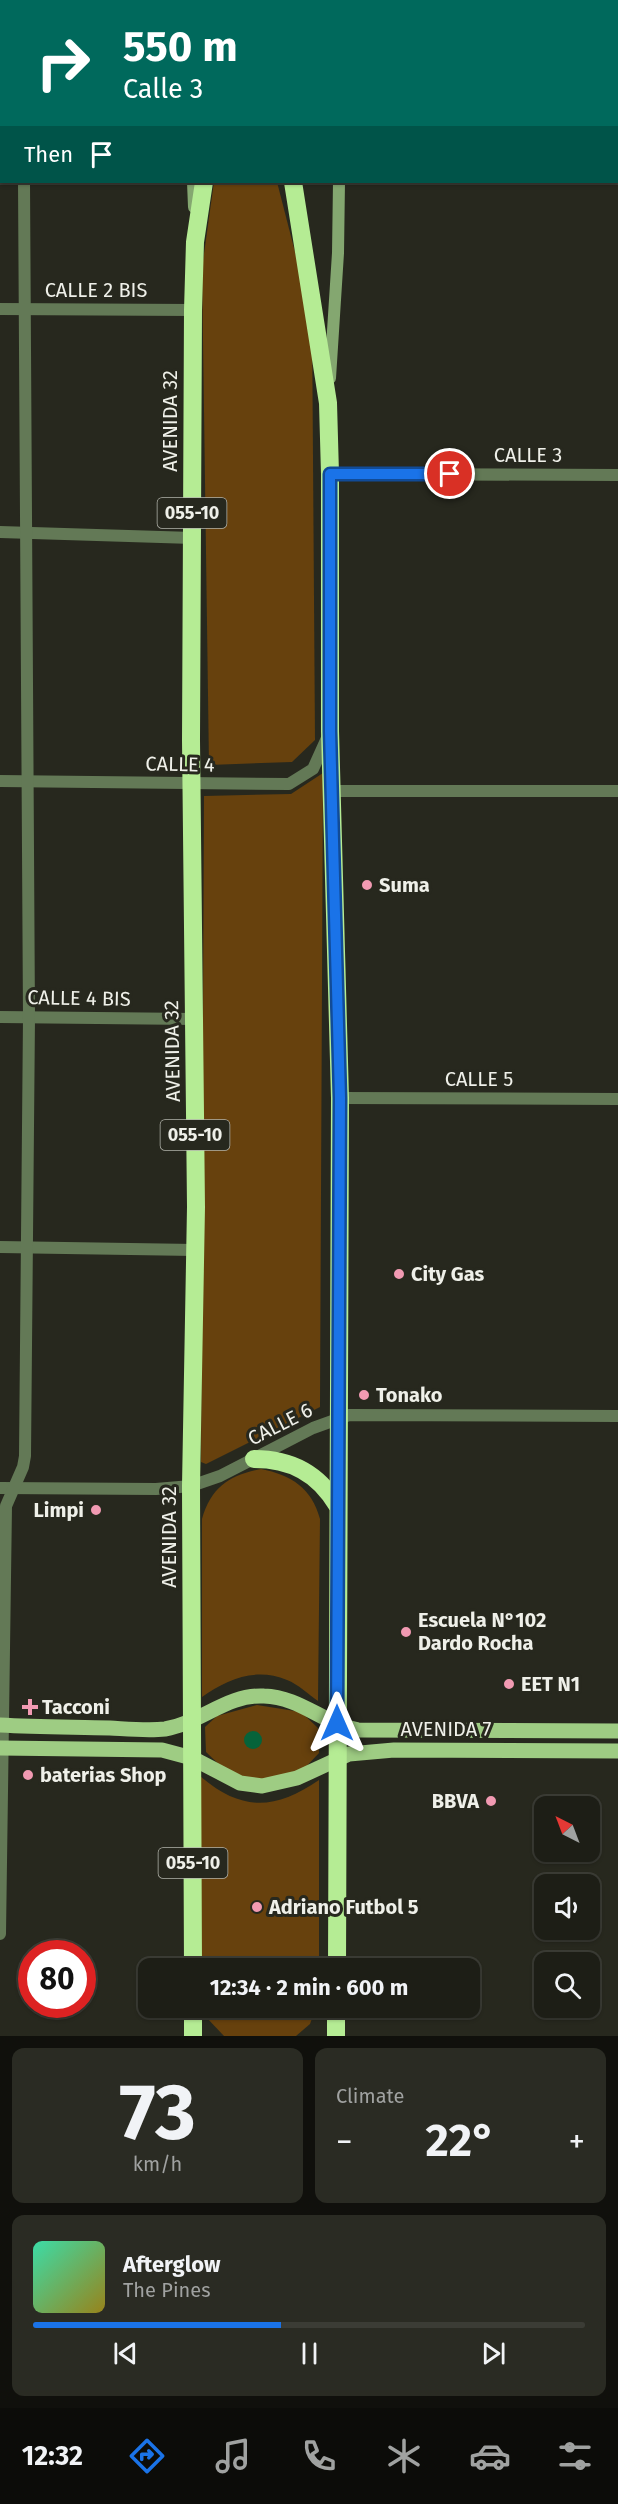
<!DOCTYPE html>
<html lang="en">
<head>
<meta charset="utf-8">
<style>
	:root { --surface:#1d1e16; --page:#2a2b23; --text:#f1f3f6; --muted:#a0a2a1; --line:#3b3c35; --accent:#1a73e8 }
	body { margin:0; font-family:"Fira Sans",sans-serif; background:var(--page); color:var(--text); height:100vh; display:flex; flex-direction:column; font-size:22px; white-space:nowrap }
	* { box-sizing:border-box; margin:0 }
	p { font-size:20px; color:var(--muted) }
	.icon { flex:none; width:33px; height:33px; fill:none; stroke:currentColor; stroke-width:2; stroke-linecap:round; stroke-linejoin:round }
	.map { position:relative; height:2036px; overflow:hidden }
	.side { display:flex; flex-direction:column; gap:12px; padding:12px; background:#10100c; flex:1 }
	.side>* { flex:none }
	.guide { position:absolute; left:0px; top:0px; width:618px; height:183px; box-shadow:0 2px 4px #0004,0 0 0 2px var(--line); background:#00695c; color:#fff; overflow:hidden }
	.needle { width:39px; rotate:318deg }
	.buttons { position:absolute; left:534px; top:1796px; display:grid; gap:12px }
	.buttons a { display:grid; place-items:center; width:66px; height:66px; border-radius:12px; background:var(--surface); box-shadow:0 2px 4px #0004,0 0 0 2px var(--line); font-size:30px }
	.speed { position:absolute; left:18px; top:1940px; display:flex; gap:12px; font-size:30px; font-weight:700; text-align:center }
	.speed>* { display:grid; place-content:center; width:78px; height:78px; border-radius:50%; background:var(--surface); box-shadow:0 2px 4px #0004,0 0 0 2px var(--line); line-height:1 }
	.speed .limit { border:9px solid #d22; background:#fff; color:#111 }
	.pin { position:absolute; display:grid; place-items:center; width:51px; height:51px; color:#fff; margin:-26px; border:3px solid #fff; border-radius:50%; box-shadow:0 2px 6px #0007 }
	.me { position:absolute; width:66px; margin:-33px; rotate:0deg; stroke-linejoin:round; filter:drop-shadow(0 0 4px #0008) }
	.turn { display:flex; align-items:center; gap:21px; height:126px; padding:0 24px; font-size:27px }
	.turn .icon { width:78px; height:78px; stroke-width:2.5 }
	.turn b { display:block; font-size:42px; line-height:51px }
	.then { display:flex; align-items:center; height:57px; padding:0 24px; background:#0003; gap:12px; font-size:22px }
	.big { font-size:45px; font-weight:700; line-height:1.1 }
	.side .card { flex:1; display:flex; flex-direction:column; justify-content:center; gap:9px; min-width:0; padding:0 21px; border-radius:12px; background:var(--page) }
	.side .dial { align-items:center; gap:0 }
	.dial b { font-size:78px; line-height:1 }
	.song { display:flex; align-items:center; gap:18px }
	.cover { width:72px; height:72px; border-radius:9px; background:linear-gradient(135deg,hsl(160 70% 55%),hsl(50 70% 35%)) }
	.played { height:6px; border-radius:3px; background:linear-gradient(90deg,var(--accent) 45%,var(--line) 45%) }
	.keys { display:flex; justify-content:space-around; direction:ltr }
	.heat { display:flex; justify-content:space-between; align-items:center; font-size:33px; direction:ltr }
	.side .tiles { flex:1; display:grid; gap:12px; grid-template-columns:1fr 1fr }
	.card:last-child { grid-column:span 2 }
	.trip { position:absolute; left:138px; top:1958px; width:342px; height:60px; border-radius:12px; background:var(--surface); box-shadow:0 2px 4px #0004,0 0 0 2px var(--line); font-weight:700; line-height:60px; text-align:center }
	.dock { display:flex; height:96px; justify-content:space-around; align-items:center; background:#0c0c09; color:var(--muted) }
	.dock .icon { width:42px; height:42px }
	.dock .selected { color:var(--accent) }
	.dock b { font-size:27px; color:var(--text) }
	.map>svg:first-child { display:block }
</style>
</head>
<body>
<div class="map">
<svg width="618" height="2036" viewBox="0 0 618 2036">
	<rect width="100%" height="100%" fill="#27281e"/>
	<!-- green -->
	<g fill="#67410d">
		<path d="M214 182H277L312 318 315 740 292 762 209 765 202 268Z"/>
		<path d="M323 773 320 1407 206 1464 201 1462 204 796 291 794Z"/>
		<path d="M261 1469C291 1475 312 1488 320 1519L318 1701C309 1695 298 1684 287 1680 256 1667 227 1679 202 1697V1519C211 1487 230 1475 261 1469Z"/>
		<path d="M257 1705 301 1712 318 1728 319 1753 301 1772 266 1780 230 1775 206 1752 205 1727 217 1716Z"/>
		<path d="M200 1776C242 1812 275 1810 319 1780V1968H201Z"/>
		<path d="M203 2007H316L310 2024 296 2036H224L206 2017Z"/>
	</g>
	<!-- water -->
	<circle fill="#06633a" cx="253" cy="1740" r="9"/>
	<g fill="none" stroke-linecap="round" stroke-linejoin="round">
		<!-- street -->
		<g stroke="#637956" stroke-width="12">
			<path d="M26 2V0"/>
			<path d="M0 78H2"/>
			<path d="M616 165H618"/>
			<path d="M0 309 193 310"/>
			<path d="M330 474 618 475"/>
			<path d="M0 532 193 538"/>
			<path d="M0 781 289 784 313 769 327 738"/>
			<path d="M331 791H618"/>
			<path d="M0 1017 194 1019"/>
			<path d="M340 1098 618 1099"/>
			<path d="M0 1247 195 1250"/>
			<path d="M0 1488 156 1489 191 1486 220 1476 313 1428 349 1415 618 1416"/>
			<path d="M0 1934 6 1506 23 1467 25 1456 29 1017 24 182"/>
		</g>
		<!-- secondary -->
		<g stroke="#84a770" stroke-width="12">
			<path d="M188 0V2"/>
			<path d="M337 0V2"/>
			<path d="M193 182 194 207"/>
			<path d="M330 378 338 253 339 182"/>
		</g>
		<!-- primary -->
		<g stroke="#9ecc83" stroke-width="15">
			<path d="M0 1725C37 1727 74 1727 110 1728 128 1729 148 1731 165 1729 201 1723 227 1694 264 1696 300 1697 324 1724 358 1730L618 1731"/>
			<path d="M0 1748 162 1750 192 1758 240 1783 262 1786 297 1778 349 1754 394 1750 618 1751"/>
		</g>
		<!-- highway -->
		<g stroke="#b5ec94" stroke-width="18">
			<path d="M277 0V2"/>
			<path d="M219 2V0"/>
			<path d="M293 182 328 403 330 474V731L340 1098 337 1968"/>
			<path d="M254 1459C291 1459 318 1473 337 1505"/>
			<path d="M193 1968 191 1486 196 1207 191 740 193 310 195 242 204 182"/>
			<path d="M193 2007V2036"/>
			<path d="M336 2036V2007"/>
		</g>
	</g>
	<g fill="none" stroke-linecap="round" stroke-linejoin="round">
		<defs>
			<path id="route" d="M337 1723 340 1098 330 731V474H450"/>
		</defs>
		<!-- route casing -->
		<use href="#route" stroke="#114b97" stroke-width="15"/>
		<!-- route -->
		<use href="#route" stroke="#1a73e8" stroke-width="10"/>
	</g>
	<!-- markers -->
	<g fill="#f19ab2" stroke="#27281e" stroke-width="2">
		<circle cx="367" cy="885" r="6"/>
		<circle cx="399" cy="1274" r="6"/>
		<circle cx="364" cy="1395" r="6"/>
		<circle cx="96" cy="1510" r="6"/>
		<circle cx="406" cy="1632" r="6"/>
		<circle cx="509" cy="1684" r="6"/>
		<path d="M27 1698h6v6h6v6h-6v6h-6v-6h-6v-6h6z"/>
		<circle cx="28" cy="1775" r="6"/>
		<circle cx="491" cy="1801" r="6"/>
		<circle cx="257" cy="1907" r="6"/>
	</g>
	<g text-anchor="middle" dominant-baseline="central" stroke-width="6" stroke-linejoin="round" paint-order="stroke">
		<!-- shield labels -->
		<g fill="#27281e" stroke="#b3b4ac" stroke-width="1.5">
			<rect x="157.5" y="498" width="69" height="30" rx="4.5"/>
			<rect x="160.5" y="1120" width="69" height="30" rx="4.5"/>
			<rect x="158.5" y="1848" width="69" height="30" rx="4.5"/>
		</g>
		<g font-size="18" font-weight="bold" fill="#eff0e9">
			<text x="192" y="513">055-10</text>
			<text x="195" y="1135">055-10</text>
			<text x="193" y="1863">055-10</text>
		</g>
		<!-- street labels -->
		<g font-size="20" fill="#eff0e9" stroke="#27281e">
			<text x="96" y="290">CALLE 2 BIS</text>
			<text transform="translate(170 421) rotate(-90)">AVENIDA 32</text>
			<text x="528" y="455">CALLE 3</text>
			<text transform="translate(180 764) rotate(1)">CALLE 4</text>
			<text transform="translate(79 998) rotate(1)">CALLE 4 BIS</text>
			<text transform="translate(172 1051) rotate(-91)">AVENIDA 32</text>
			<text x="479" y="1079">CALLE 5</text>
			<text transform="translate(280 1424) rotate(-27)">CALLE 6</text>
			<text transform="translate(169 1537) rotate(-90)">AVENIDA 32</text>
			<text x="446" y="1729">AVENIDA 7</text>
		</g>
		<!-- poi labels -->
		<g font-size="20" font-weight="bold" fill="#eff0e9" stroke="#27281e" text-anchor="start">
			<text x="379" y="885">Suma</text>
			<text x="411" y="1274">City Gas</text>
			<text x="376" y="1395">Tonako</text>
			<text x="84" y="1510" text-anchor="end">Limpi</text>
			<text x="418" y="1620">Escuela N°102<tspan x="418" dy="23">Dardo Rocha</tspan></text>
			<text x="521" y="1684">EET N1</text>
			<text x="42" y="1707">Tacconi</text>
			<text x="40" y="1775">baterias Shop</text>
			<text x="479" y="1801" text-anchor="end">BBVA</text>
			<text x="269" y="1907">Adriano Futbol 5</text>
		</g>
	</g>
</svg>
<div class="buttons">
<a><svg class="needle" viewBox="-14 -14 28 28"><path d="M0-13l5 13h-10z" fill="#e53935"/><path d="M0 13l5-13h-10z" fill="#a0a2a1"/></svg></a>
<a><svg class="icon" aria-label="sound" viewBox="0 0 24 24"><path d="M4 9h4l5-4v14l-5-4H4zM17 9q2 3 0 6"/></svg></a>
<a><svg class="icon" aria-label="search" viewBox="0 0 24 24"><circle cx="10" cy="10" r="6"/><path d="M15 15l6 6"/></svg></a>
</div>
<div class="speed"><div class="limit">80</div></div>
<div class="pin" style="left:450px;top:474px;background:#d93025"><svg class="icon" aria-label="arrive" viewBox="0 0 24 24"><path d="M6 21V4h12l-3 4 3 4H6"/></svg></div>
<svg class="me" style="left:337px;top:1723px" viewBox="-20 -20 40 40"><path d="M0-17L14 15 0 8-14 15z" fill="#1a73e8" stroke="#fff" stroke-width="4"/></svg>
<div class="trip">12:34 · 2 min · 600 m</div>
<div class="guide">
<div class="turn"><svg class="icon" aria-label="right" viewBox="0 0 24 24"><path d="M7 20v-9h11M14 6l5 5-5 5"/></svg><div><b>550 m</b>Calle 3</div></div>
<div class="then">Then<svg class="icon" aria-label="arrive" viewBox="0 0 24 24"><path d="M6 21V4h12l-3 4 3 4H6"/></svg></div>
</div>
</div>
<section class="side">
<div class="tiles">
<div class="card dial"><b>73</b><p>km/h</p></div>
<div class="card"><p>Climate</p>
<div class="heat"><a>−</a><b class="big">22°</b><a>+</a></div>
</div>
<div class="card">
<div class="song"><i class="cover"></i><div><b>Afterglow</b><p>The Pines</p></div></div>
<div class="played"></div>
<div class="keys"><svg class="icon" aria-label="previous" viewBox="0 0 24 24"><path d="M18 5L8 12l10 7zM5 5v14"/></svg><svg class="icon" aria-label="pause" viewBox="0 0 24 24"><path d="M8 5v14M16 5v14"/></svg><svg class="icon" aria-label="next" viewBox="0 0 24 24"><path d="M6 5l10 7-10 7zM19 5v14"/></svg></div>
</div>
</div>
</section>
<nav class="dock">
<b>12:32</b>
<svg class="icon selected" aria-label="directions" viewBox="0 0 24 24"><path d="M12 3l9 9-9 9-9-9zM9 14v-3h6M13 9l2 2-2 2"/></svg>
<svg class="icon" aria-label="music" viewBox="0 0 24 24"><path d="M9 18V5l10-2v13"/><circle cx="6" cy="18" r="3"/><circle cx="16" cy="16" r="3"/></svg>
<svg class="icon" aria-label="phone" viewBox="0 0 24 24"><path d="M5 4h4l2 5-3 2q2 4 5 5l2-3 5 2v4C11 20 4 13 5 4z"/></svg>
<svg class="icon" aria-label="climate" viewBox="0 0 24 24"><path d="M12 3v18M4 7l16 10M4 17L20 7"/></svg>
<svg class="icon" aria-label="car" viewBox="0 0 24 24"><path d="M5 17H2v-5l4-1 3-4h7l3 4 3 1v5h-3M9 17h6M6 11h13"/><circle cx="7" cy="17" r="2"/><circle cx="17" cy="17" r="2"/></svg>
<svg class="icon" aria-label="filters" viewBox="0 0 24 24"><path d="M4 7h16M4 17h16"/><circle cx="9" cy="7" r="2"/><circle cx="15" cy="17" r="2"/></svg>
</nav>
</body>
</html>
